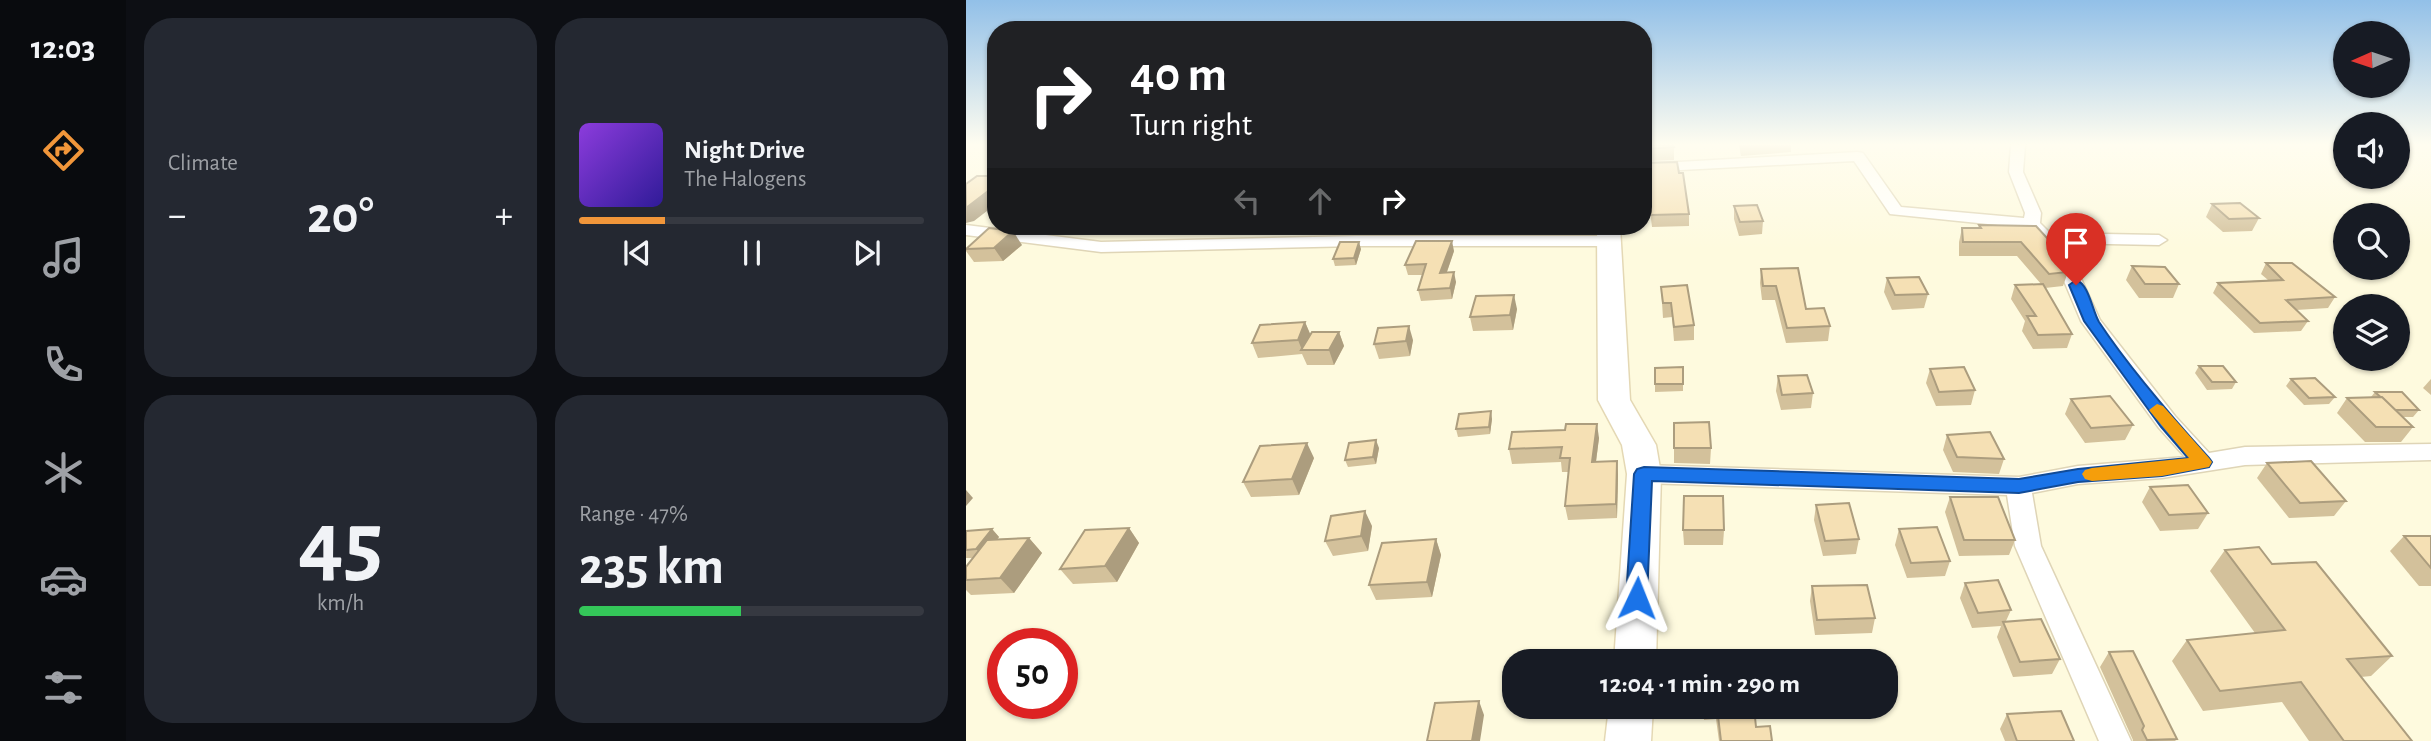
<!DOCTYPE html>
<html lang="en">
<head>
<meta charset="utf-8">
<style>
	:root { --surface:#171b24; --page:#242831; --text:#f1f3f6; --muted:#9ea1a6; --line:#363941; --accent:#f1963a }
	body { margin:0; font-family:"Alegreya Sans",sans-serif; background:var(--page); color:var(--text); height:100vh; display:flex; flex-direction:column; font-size:26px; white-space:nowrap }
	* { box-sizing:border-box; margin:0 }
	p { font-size:23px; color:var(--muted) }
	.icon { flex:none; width:38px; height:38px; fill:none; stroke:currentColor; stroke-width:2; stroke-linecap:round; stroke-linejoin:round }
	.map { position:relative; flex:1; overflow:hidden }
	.panel { display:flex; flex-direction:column; gap:18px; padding:18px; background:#0d0f14; width:840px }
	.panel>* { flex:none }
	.hud { position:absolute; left:21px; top:21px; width:665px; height:214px; border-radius:28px; box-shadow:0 2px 5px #0004; background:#202124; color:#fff; overflow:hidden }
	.needle { width:46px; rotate:267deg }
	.buttons { position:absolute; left:1367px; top:21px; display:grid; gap:14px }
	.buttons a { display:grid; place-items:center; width:77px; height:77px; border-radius:50%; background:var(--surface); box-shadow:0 2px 5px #0004; font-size:35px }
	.speed { position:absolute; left:21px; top:628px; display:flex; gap:14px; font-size:35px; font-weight:700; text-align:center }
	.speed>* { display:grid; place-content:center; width:91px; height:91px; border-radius:50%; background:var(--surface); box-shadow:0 2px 5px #0004; line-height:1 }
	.speed .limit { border:10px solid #d22; background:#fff; color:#111 }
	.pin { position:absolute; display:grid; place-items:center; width:60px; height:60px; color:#fff; margin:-72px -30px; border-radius:50% 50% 50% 0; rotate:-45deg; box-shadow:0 0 7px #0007 }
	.pin .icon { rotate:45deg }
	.me { position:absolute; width:77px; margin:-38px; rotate:2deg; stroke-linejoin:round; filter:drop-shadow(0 0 5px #0008) }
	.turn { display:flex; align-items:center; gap:24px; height:147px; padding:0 28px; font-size:32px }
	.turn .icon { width:91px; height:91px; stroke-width:2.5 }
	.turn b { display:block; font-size:49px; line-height:60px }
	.lanes { display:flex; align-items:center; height:66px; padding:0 28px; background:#0003; justify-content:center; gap:35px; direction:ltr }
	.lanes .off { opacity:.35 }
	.big { font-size:52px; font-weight:700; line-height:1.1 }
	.panel .card { flex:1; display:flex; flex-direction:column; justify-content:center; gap:10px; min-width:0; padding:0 24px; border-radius:28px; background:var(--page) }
	.panel .dial { align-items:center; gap:0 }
	.dial b { font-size:91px; line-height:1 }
	.song { display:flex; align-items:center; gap:21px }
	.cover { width:84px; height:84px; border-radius:10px; background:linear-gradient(135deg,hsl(270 70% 55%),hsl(250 70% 35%)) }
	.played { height:7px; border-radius:4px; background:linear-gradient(90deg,var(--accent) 25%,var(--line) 25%) }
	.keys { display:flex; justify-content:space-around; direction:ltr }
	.heat { display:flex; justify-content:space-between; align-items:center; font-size:38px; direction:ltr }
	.charge { height:10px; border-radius:5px; background:linear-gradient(90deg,#34c759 47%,var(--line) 0) }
	.panel .tiles { flex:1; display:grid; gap:18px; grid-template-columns:repeat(2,1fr) }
	.trip { position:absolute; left:536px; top:649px; width:396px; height:70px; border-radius:28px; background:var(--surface); box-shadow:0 2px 5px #0004; font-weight:700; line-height:70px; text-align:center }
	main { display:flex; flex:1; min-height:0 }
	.tab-bar { display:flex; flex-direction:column; width:126px; justify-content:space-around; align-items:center; background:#090b0e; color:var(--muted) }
	.tab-bar .icon { width:49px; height:49px }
	.tab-bar .selected { color:var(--accent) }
	.tab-bar b { font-size:32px; color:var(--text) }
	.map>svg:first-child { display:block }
</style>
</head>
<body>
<main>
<nav class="tab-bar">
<b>12:03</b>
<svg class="icon selected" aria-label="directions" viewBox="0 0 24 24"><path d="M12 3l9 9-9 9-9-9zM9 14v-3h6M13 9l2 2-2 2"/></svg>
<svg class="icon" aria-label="music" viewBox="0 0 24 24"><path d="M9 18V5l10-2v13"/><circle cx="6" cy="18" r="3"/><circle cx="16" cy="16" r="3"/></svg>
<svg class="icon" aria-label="phone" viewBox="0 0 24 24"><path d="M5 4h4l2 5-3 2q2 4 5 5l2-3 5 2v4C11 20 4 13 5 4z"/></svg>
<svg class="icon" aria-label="climate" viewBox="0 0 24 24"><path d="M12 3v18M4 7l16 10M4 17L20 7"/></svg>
<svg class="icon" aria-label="car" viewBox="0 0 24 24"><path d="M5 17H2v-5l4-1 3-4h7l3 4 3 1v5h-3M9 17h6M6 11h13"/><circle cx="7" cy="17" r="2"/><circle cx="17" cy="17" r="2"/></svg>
<svg class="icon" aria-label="filters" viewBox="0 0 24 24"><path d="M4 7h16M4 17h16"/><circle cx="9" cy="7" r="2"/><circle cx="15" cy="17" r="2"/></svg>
</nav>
<section class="panel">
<div class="tiles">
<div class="card"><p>Climate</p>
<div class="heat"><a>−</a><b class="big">20°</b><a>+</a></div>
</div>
<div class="card">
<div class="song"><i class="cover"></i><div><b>Night Drive</b><p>The Halogens</p></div></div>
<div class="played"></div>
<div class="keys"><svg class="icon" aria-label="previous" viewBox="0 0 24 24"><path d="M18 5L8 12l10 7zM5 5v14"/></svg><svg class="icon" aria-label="pause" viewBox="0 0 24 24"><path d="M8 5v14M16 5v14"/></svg><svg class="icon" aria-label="next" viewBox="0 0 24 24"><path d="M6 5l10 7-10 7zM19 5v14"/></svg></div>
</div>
<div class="card dial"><b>45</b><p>km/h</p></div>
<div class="card"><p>Range · 47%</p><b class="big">235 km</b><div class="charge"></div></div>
</div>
</section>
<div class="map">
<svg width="1465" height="741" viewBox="0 0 1465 741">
	<rect width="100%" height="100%" fill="#fefade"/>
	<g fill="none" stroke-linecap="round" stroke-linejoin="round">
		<defs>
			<g id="street">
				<path d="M1045 145H1059L1057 172 1075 213 1074 223 1084 233 1193 235 1201 240 1193 245 1093 243 1107 261 1134 320 1209 416 1243 453 1279 447 1465 444V460L1279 465 1196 478 1112 484 1066 493 1075 546 1165 741H1133L1049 546 1041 495 678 483 669 480 666 474 669 468 678 465 1053 477 1112 466 1219 457 1193 428 1115 321 1090 262 1061 228 924 214 888 161 677 172V164L892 152 897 153 935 207 1058 218 1059 213 1043 172Z"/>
				<path d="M0 225 135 242 391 236H643L651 241 643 246H391L135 252 0 235Z"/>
			</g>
			<g id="secondary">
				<path d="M631 226H654L664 400 690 445 695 474 690 662H648L661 474 656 445 632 400Z"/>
				<path d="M643 707H687L685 741H639Z"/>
			</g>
		</defs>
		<!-- street casing -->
		<use href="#street" stroke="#dfd5b7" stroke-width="3"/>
		<!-- secondary casing -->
		<use href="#secondary" stroke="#e4d8b4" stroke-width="3"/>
		<!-- street -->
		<use href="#street" fill="#fff" fill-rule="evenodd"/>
		<!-- secondary -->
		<use href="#secondary" fill="#fff" fill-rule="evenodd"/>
	</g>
	<!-- wall -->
	<g fill="#d3c19b">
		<path d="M677 145 708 147V160L677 161Z"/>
		<path d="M773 145H825V152L775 156Z"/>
		<path d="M678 163 723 214V226L686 227Z"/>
		<path d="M1246 204 1293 218 1286 231 1257 232 1240 217Z"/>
		<path d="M768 206 797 221 796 234 773 236 768 219Z"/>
		<path d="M1013 225 1070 226 1102 272 1097 286 1079 288 1106 334 1101 348 1067 349 1056 331 1059 321 1045 299 1049 285 1075 284 1051 256H993V242L996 228H1012Z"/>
		<path d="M46 226H77L71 231 47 228Z"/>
		<path d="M380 226H403L401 233 382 234Z"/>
		<path d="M510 226H535L531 233H511Z"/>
		<path d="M56 245 37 261 8 262 0 251V248Z"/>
		<path d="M395 249 390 265 369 266 367 259Z"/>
		<path d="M488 251 481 272 490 282 486 299 455 301 452 290 457 275H442L439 265Z"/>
		<path d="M1300 263 1369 297 1362 308 1330 310 1342 321 1335 331 1288 333 1247 293 1252 283 1302 280 1295 274Z"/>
		<path d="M1166 266 1213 284 1207 298H1173L1160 280Z"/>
		<path d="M795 269 840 309 864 326 862 341 820 343 809 300H796L794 283Z"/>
		<path d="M921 278 962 294 958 308 926 310 918 292Z"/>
		<path d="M695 287 728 325V340L708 341 706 317 697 318Z"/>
		<path d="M551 309 547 330 507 331 504 317Z"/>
		<path d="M339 322 344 334 373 332 378 346 368 365H341L336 354 292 358 286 343Z"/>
		<path d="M447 340 444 356 413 359 408 344Z"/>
		<path d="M1233 366 1270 382 1266 389 1241 390 1229 373Z"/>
		<path d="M717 367V391L689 392V368Z"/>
		<path d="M964 369 1009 390 1005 405 970 406 960 383Z"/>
		<path d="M812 376 847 393 845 408 815 410 810 391Z"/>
		<path d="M1325 379 1369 397 1363 404 1338 405 1320 386Z"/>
		<path d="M1465 379V395L1457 388Z"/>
		<path d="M1409 392 1453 410 1447 417H1437L1447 427 1435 442H1399L1371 413 1381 398 1405 397Z"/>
		<path d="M1105 399 1167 425 1159 440 1119 443 1099 414Z"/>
		<path d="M526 419 524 434 492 437 490 429Z"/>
		<path d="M708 423 745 448 744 464 708 463Z"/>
		<path d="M981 435 1038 459 1033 474 987 472 977 450Z"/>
		<path d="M633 438 630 462 651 461 652 475 651 518 602 520 599 506 603 472H596L595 462 546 464 543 449Z"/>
		<path d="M413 448 410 464 382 467 379 460Z"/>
		<path d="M348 458 333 495 285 497 277 482Z"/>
		<path d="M1301 463 1380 501 1368 516 1323 518 1291 478Z"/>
		<path d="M1184 487 1242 513 1232 529 1194 531 1176 502Z"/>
		<path d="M984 497 1049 540 1043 555 993 556 979 512Z"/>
		<path d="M850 505 893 539 890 554 857 556 848 520Z"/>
		<path d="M406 526 402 551 367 556 359 541Z"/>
		<path d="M163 528 173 543 151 582 107 584 94 569Z"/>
		<path d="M26 529 33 537 31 539 63 538 76 553 48 593 5 595 0 590V567L8 558H0V531Z"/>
		<path d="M933 529 984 561 979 576 941 578 929 545Z"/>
		<path d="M717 530H758L757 545H718Z"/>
		<path d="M1438 536H1465V586H1453L1424 551Z"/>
		<path d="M470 539 475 555 466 597 410 600 403 585Z"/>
		<path d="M1259 550 1306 564 1426 656 1405 676 1395 677 1446 741H1343L1316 702 1237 711 1206 661 1221 640 1289 633 1244 571Z"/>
		<path d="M999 583 1045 610 1040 621 1094 659 1086 674 1047 677 1031 637 1035 626 1006 628 994 598Z"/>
		<path d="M846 586 909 618 906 633 849 635 844 601Z"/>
		<path d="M1143 652 1211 739 1209 741H1167V740L1134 667Z"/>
		<path d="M737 707H788L790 727 806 741H753L750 719 738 720Z"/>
		<path d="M1041 714 1108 741H1039L1034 729Z"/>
	</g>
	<!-- shaded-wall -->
	<g fill="#ac9d7e">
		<path d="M30 185V204L8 221 0 223V208Z"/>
		<path d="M68 226H77L71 231Z"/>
		<path d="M398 226H403L401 233Z"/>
		<path d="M530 226H535L531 233Z"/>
		<path d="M47 231 56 245 37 261 28 248Z"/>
		<path d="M486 241 488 251 477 283 474 273Z"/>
		<path d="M393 242 395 249 390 265 388 258Z"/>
		<path d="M488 272 490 282 486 299 484 288Z"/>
		<path d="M548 295 551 309 547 330 544 315Z"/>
		<path d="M339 322 345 336 336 350 332 340Z"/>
		<path d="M443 326 447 340 444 356 440 341Z"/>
		<path d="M373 332 378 346 368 365 363 350Z"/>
		<path d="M525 411 526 419 524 434 523 427Z"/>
		<path d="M631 424 633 438 628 476 626 462Z"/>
		<path d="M410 440 413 448 410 464 407 457Z"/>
		<path d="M341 443 348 458 333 495 326 479Z"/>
		<path d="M651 461 652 475 651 518 650 504Z"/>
		<path d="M0 490 7 498 0 506Z"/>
		<path d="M399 511 406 526 402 551 395 536Z"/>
		<path d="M163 528 173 543 151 582 139 566Z"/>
		<path d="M26 529 33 537 18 557 10 549Z"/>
		<path d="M63 538 76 553 48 593 34 578Z"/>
		<path d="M470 539 475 555 466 597 461 582Z"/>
		<path d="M513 701 518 715 514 741H506Z"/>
	</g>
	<!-- building -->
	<g fill="#f5e0b4" stroke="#ac9d7e" stroke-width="2">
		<path d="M677 145H707L708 147 677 149Z"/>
		<path d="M711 162 713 173H717L723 214 685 215 678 163Z"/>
		<path d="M11 176H30V185L0 208V184Z"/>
		<path d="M1274 203 1293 218 1263 219 1246 204Z"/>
		<path d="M791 205 797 221 774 222 768 206Z"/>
		<path d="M1013 225 1070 226 1093 251 1102 272 1083 274 1055 242H997L996 228H1015Z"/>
		<path d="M23 228 47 231 28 248 0 249Z"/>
		<path d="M450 241H486L474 273 488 272 484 288 452 290 460 264 439 265Z"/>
		<path d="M374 242H393L388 258 367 259Z"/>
		<path d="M1300 263H1326L1369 297 1320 300 1342 321 1294 323 1252 283 1317 280Z"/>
		<path d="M1166 266 1199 267 1213 284H1179Z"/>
		<path d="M832 268 840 309 858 308 864 326 821 328 810 286H797L795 269Z"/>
		<path d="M953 277 962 294 929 295 921 278Z"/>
		<path d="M1077 284 1106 334 1072 335 1061 316H1070L1049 285Z"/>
		<path d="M721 285 728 325 708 327 705 303H697L695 287Z"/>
		<path d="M548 295 544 315 504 317 510 296Z"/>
		<path d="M339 322 332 340 286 343 294 325Z"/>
		<path d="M443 326 440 341 408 344 412 328Z"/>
		<path d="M346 332H373L363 350H335Z"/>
		<path d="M1233 366H1257L1270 382H1246Z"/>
		<path d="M717 367V384H689V368Z"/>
		<path d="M998 367 1009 390 973 392 964 369Z"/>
		<path d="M841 375 847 393 816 395 812 376Z"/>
		<path d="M1349 378 1369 397 1343 398 1325 379Z"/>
		<path d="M1409 392H1436L1453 410H1429Z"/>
		<path d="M1144 396 1167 425 1125 428 1105 399Z"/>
		<path d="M1416 397 1447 427H1410L1381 398Z"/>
		<path d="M525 411 523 427 490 429 493 414Z"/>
		<path d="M743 422 745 448H708V423Z"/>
		<path d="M600 424H631L626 462 651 461 650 504 599 506 604 458H594L596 447 543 449 546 432 599 430Z"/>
		<path d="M1024 432 1038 459 991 457 981 435Z"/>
		<path d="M410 440 407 457 379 460 383 443Z"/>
		<path d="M341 443 326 479 277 482 294 446Z"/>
		<path d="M1345 461 1380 501 1334 503 1301 463Z"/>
		<path d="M1222 485 1242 513 1203 515 1184 487Z"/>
		<path d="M718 496H757L758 530H717Z"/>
		<path d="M984 497H1032L1049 540H998Z"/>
		<path d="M883 503 893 539 859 541 850 505Z"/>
		<path d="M399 511 395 536 359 541 365 516Z"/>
		<path d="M971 527 984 561 945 563 933 529Z"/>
		<path d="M163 528 139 566 94 569 119 530Z"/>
		<path d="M26 529 10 549 0 550V531Z"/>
		<path d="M1438 536H1465V568Z"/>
		<path d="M63 538 34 578 0 580V567L21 540Z"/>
		<path d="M470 539 461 582 403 585 416 543Z"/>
		<path d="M1293 547 1306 564 1350 562 1426 656 1381 659 1446 741H1378L1335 682 1254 691 1221 640 1319 630 1259 550Z"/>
		<path d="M1032 580 1045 610 1012 613 999 583Z"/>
		<path d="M901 585 909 618 851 620 846 586Z"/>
		<path d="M1075 619 1094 659 1054 662 1037 622Z"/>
		<path d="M1167 651 1211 739 1181 740 1176 730 1178 726 1143 652Z"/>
		<path d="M782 660 783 662H759Z"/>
		<path d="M513 701 506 741H461L469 703Z"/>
		<path d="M751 707H788L790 727 804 726 806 741H755Z"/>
		<path d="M1095 711 1108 741H1051L1041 714Z"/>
	</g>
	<!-- sky -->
	<linearGradient id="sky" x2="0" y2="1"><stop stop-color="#92c0e8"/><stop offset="0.58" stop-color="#fffdf0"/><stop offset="1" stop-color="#fffdf0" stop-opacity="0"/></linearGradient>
	<rect width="1465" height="249" fill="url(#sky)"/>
	<!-- route -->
	<path fill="#1a73e8" stroke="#114b97" stroke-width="2" d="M1110 280C1123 284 1126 310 1133 322 1164 369 1205 416 1243 458L1246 462 1243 467 1196 476 1112 482 1053 493 686 481 681 598 678 605 671 608 663 605 660 598 668 474 671 469 678 467 1053 479 1112 469 1222 458 1195 427 1118 321 1103 285Z"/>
	<!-- slow -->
	<path fill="#f59e0b" d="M1191 404 1197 406 1243 458 1246 462 1243 467 1196 476 1126 481 1119 479 1116 474 1119 470 1126 468 1223 458 1183 410Z"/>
</svg>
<div class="buttons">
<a><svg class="needle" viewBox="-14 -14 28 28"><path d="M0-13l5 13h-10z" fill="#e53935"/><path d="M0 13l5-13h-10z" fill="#9ea1a6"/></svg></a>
<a><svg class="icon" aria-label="sound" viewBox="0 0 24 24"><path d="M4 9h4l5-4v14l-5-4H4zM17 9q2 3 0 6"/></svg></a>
<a><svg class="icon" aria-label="search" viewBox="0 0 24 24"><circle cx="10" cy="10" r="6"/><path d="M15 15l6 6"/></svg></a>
<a><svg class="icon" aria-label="layers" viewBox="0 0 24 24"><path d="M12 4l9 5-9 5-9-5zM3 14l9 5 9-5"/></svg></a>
</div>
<div class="speed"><div class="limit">50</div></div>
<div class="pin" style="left:1110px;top:285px;background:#d93025"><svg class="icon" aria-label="arrive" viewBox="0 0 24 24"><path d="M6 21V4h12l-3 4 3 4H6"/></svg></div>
<svg class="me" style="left:671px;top:598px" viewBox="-20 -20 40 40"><path d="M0-17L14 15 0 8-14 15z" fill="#1a73e8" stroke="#fff" stroke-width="4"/></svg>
<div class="trip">12:04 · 1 min · 290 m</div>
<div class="hud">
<div class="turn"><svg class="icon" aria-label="right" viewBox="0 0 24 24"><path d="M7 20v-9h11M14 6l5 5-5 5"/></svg><div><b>40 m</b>Turn right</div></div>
<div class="lanes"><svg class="icon off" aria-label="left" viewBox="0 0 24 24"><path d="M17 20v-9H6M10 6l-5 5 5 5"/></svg><svg class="icon off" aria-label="ahead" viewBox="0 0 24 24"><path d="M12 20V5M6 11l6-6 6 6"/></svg><svg class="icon" aria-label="right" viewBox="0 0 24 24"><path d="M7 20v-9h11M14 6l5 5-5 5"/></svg></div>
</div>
</div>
</main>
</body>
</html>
